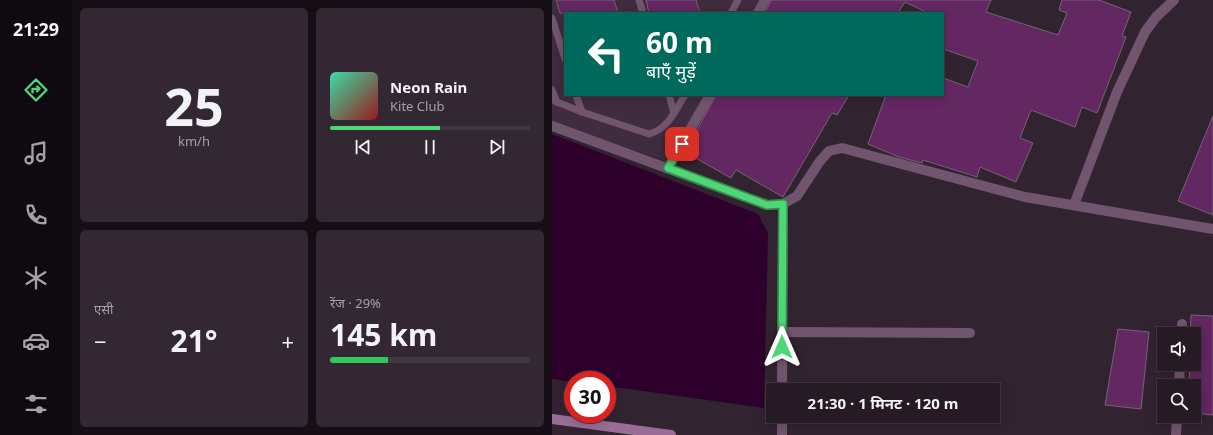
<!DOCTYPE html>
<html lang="hi">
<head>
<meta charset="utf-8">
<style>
	:root { --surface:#261a25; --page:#322732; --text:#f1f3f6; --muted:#a4a1a7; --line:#423842; --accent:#4fd675 }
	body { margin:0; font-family:"Noto Sans","Noto Sans Devanagari",sans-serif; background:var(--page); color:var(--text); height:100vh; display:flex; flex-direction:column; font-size:15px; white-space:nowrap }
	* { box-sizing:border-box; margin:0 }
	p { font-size:13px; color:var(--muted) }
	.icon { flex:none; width:22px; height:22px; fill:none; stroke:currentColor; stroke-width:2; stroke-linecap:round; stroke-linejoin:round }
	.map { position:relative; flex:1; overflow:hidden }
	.details { display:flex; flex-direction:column; gap:8px; padding:8px; background:#150e14; width:480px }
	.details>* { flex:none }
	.top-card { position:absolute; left:12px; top:12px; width:380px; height:84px; border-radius:0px; box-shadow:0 2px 10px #0003,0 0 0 1px var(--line); background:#00695c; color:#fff; overflow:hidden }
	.buttons { position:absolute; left:605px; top:327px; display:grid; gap:8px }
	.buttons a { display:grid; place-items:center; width:44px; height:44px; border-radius:0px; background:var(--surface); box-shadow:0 2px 10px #0003,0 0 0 1px var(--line); font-size:20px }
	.speed { position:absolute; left:12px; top:371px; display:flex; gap:8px; font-size:20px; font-weight:700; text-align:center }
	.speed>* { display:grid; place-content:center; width:52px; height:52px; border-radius:50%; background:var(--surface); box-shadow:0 2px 10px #0003,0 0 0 1px var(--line); line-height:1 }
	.speed .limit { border:6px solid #d22; background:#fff; color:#111 }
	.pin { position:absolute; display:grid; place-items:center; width:34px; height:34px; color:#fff; margin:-17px; border-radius:8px; box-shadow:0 2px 6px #0006 }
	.me { position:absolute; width:44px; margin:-22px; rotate:0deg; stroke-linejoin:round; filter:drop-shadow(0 0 3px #0008) }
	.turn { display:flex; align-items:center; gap:14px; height:84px; padding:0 16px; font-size:18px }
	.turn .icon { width:52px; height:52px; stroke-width:2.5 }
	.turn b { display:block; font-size:28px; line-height:34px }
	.big { font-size:30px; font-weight:700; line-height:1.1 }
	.details .tile { flex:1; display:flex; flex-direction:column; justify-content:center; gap:6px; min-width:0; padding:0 14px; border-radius:6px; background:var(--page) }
	.details .dial { align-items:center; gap:0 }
	.dial b { font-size:52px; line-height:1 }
	.song { display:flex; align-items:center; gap:12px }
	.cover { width:48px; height:48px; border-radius:6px; background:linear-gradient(135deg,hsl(160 70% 55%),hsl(0 70% 35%)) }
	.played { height:4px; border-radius:2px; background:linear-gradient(90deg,var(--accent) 55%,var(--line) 55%) }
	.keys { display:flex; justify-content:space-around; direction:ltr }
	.heat { display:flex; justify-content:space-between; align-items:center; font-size:22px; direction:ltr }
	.charge { height:6px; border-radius:3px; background:linear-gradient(90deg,#34c759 29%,var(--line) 0) }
	.details .tiles { flex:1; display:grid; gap:8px; grid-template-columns:repeat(2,1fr) }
	.trip { position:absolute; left:214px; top:383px; width:234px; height:40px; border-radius:0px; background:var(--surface); box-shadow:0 2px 10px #0003,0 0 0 1px var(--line); font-weight:700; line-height:40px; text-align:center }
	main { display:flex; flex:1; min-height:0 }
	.menu { display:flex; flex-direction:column; width:72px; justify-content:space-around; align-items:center; background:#0f0a0f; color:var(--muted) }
	.menu .icon { width:28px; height:28px }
	.menu .current { color:var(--accent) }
	.menu b { font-size:18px; color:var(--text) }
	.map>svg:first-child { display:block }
</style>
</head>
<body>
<main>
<nav class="menu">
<b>21:29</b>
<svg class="icon current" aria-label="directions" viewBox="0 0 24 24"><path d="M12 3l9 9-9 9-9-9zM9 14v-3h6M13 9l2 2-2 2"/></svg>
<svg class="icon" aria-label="music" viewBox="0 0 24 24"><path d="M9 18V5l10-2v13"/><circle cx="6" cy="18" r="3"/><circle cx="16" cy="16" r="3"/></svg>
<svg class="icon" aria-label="phone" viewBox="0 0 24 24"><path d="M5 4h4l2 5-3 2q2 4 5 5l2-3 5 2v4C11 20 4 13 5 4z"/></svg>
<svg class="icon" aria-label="climate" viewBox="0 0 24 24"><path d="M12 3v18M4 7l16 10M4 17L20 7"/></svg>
<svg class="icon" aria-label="car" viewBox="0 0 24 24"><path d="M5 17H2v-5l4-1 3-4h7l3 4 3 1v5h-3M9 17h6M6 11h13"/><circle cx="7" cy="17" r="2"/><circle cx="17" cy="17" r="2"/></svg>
<svg class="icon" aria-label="filters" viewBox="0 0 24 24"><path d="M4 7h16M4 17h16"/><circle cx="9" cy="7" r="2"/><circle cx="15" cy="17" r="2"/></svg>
</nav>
<section class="details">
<div class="tiles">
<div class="tile dial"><b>25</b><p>km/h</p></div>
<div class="tile">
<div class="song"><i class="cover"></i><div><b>Neon Rain</b><p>Kite Club</p></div></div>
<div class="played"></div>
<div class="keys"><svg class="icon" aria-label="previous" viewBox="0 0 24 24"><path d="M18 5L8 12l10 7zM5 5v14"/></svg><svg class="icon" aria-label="pause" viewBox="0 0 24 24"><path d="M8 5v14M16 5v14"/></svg><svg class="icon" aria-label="next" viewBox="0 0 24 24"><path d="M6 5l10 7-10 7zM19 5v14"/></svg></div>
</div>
<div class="tile"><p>एसी</p>
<div class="heat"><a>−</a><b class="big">21°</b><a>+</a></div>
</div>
<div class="tile"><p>रेंज · 29%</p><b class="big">145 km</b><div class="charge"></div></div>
</div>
</section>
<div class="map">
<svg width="661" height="435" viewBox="0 0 661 435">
	<rect width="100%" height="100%" fill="#322331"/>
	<!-- built -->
	<path fill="#3f2c3e" d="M0 0H213L205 13H13V95H158L119 163 0 122Z"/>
	<!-- water -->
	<path fill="#2d012c" d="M0 134 206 214 216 233 212 408 55 386V380H21V382L0 379Z"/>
	<!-- building -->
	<g fill="#632761" stroke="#756474">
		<path d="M4 0H62L66 13H8Z"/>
		<path d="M94 0H144L148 13H97Z"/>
		<path d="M219 0H439L434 12 506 35 515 13 507 10 510 0H547L579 12 570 36 574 37 545 113 530 107 523 127 479 110 468 138 481 143 464 182 428 167 425 177 371 160 370 163 347 157 316 144 334 95H391V78L416 87 426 61 391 49V13H376L353 2 346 13H213Z"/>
		<path d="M164 95H297L285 115 280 113 231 197 184 170 179 178 133 152Z"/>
		<path d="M661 116V215L626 201Z"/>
		<path d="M639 315 661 316V415L642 413V386H637L638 364H642V334H638Z"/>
		<path d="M566 329 597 332 589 409 553 405Z"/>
	</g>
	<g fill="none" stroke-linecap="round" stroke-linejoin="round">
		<!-- lane -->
		<g stroke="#71556f" stroke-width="7">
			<path d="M87 0 91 13"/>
			<path d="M179 13 186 0"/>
			<path d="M0 18 13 59"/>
			<path d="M0 90 5 102"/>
			<path d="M24 95 30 112"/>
			<path d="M117 95 122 113"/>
			<path d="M0 100 30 112 97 134C116 129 123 111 133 95"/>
		</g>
		<!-- street -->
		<g stroke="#71556f" stroke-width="10">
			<path d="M206 13 213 0"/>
			<path d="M0 126 215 205 231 204 245 196 268 161 277 151 290 148 473 197 661 229"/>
			<path d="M116 168 158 95"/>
			<path d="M522 205 565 92 593 32 604 17 622 0"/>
			<path d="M230 332 418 333"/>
			<path d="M630 334V324"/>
			<path d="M627 386 628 364"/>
			<path d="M230 390 231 204"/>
			<path d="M230 435V416"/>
			<path d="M624 435 625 416"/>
		</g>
		<!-- secondary -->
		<path stroke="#996d96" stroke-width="10" d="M0 419 119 435"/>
	</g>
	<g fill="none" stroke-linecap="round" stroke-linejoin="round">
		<defs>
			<path id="route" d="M130 144 116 168 215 205 231 204 230 347"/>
		</defs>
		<!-- route casing -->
		<use href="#route" stroke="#338b4c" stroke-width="10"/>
		<!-- route -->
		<use href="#route" stroke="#4fd675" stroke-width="7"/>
	</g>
</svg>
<div class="buttons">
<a><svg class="icon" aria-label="sound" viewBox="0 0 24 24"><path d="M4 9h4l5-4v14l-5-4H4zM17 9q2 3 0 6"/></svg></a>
<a><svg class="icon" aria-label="search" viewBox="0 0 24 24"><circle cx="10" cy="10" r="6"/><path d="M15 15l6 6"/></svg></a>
</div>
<div class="speed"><div class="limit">30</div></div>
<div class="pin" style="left:130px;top:144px;background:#d93025"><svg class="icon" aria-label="arrive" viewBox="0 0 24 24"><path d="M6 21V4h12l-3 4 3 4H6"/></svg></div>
<svg class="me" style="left:230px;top:347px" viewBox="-20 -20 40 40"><path d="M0-17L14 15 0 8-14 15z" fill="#4fd675" stroke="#fff" stroke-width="4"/></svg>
<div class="trip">21:30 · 1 मिनट · 120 m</div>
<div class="top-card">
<div class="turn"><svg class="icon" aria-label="left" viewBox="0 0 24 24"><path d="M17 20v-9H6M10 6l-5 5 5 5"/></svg><div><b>60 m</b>बाएँ मुड़ें</div></div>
</div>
</div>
</main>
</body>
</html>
